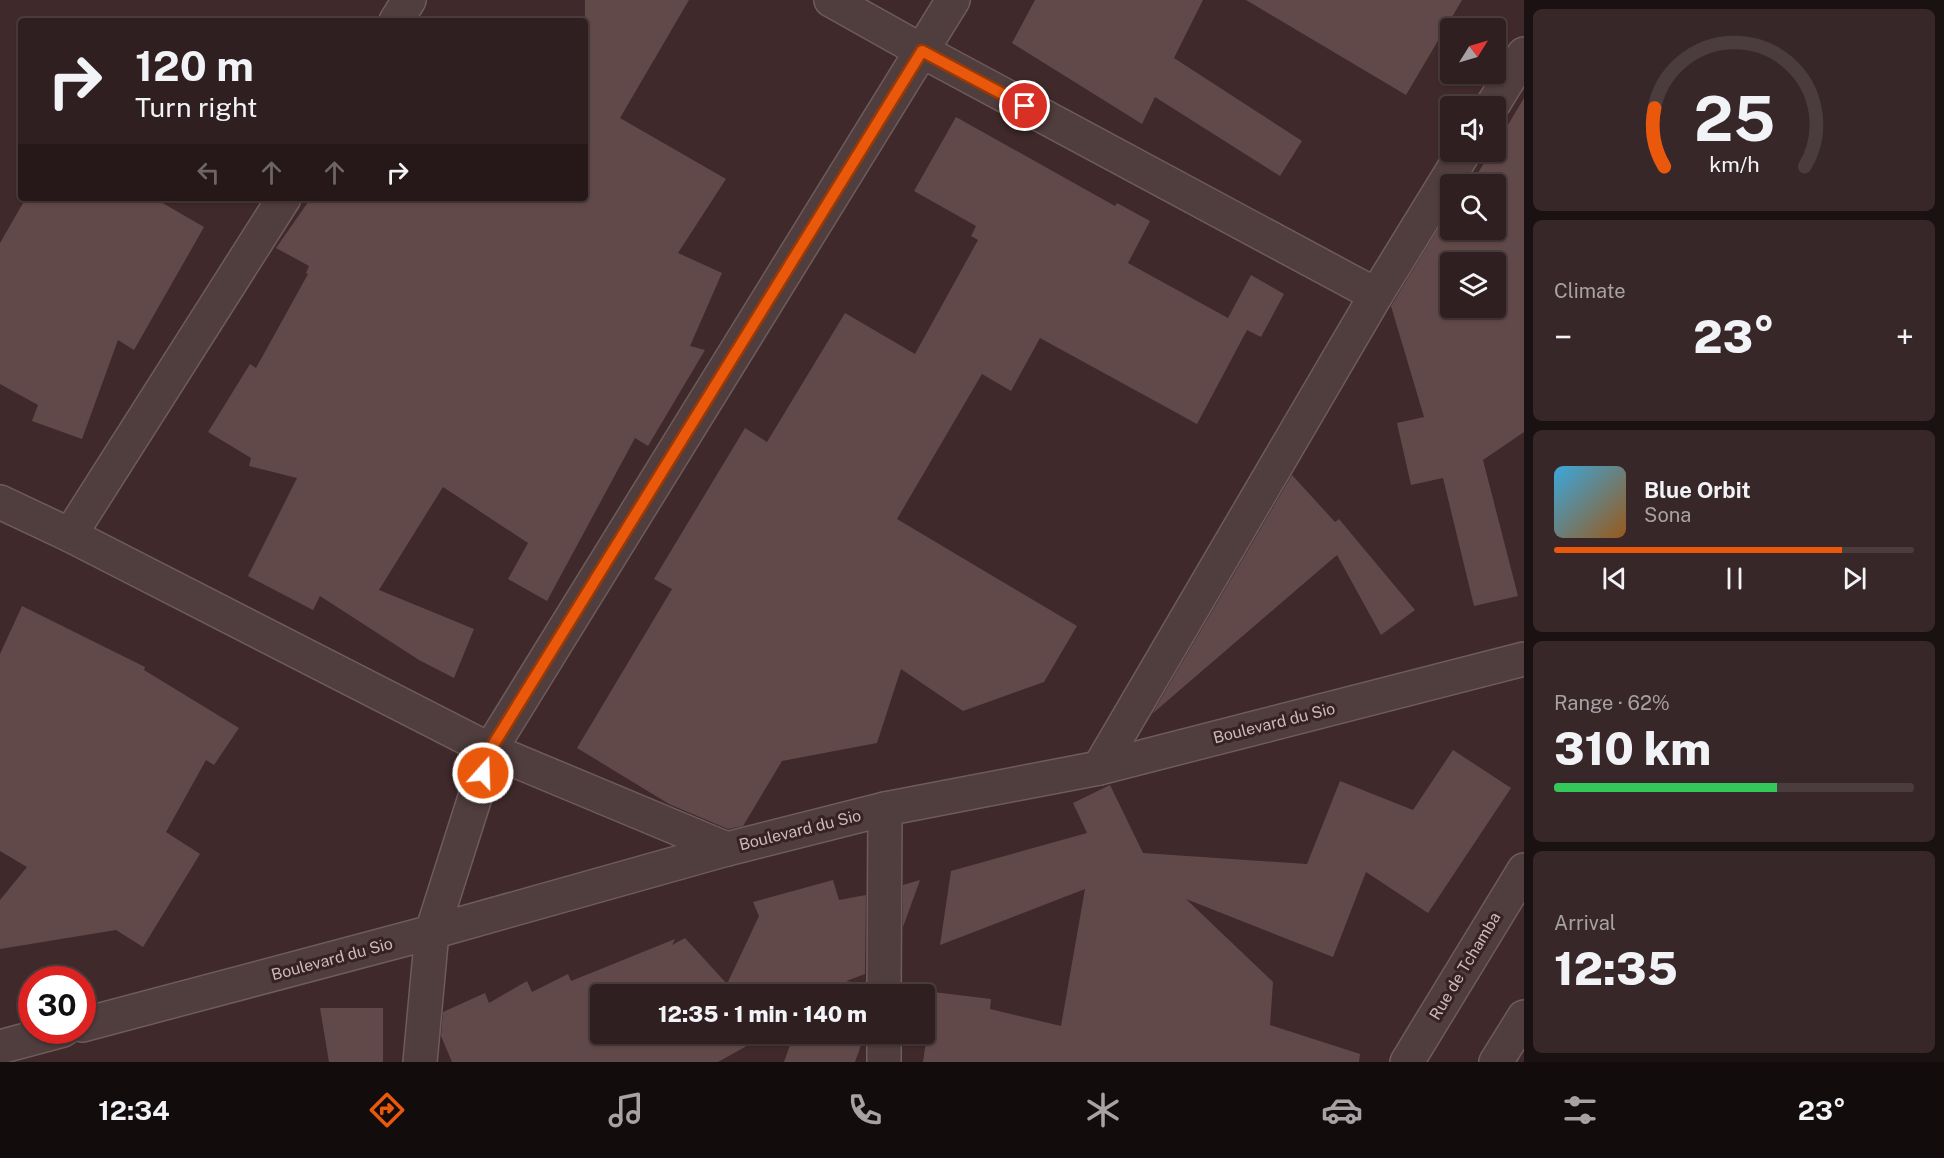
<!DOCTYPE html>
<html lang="en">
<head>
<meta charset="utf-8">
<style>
	:root { --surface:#301f20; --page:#382729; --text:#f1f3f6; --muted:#a8a2a5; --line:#4b3d3e; --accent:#ea580c }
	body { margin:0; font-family:"Public Sans",sans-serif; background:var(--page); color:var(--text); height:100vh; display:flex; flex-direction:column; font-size:22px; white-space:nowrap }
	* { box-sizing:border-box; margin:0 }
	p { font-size:20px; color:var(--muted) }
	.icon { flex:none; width:33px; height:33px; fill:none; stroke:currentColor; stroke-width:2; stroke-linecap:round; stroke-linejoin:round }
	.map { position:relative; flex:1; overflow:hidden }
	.panel { display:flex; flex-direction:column; gap:9px; padding:9px; background:#1a1112; width:420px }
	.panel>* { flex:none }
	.banner { position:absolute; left:18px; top:18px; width:570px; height:183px; border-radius:6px; box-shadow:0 2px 4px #0004,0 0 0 2px var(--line); background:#301f20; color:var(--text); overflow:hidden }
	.needle { width:39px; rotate:53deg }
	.buttons { position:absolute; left:1440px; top:18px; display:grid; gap:12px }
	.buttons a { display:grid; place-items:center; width:66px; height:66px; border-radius:6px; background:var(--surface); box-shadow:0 2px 4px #0004,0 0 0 2px var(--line); font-size:30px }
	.speed { position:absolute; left:18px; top:966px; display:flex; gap:12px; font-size:30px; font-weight:700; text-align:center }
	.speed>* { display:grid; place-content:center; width:78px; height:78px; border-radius:50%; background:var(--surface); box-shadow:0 2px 4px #0004,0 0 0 2px var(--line); line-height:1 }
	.speed .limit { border:9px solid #d22; background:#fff; color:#111 }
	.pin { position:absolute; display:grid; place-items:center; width:51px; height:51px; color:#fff; margin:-26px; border:3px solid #fff; border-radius:50%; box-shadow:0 2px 6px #0007 }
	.me { position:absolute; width:66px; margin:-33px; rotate:20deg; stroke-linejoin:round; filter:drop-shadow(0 0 4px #0008) }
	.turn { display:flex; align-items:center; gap:21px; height:126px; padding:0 18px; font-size:27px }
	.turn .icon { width:78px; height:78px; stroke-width:2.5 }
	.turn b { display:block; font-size:42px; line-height:51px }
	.lanes { display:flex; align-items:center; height:57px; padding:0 18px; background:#0003; justify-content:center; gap:30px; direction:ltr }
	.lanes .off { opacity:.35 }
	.big { font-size:45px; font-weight:800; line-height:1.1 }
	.panel .widget { flex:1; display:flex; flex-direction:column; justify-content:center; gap:9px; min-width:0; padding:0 21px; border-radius:9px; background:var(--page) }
	.panel .dial { align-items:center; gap:0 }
	.dial svg { height:156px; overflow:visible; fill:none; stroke:var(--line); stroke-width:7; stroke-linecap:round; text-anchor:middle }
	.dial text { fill:var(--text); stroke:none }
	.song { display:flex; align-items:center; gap:18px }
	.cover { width:72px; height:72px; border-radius:9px; background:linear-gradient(135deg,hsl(200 70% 55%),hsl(30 70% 35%)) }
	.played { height:6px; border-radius:3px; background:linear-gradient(90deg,var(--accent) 80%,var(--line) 80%) }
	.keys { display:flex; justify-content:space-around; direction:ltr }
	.heat { display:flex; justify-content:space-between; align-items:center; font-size:33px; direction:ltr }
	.charge { height:9px; border-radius:4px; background:linear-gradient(90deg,#34c759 62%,var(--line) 0) }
	.trip { position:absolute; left:590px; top:984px; width:345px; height:60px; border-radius:6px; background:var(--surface); box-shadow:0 2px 4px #0004,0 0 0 2px var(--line); font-weight:800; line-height:60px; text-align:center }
	.tab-bar { display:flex; height:96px; justify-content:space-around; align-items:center; background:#130c0d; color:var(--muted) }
	.tab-bar .icon { width:42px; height:42px }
	.tab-bar .current { color:var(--accent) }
	.tab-bar b { font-size:27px; color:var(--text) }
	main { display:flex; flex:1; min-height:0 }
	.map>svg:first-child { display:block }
</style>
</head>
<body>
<main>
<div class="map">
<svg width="1524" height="1062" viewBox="0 0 1524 1062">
	<rect width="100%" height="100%" fill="#40292a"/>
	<!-- building -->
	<g fill="#624949" fill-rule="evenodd">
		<path d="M585 0H689L620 118 726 179 678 253 722 273 690 346 705 350 648 446 635 438 547 601 508 579 528 543 443 487 379 590 474 629 454 678 419 660 320 596 313 610 248 576 297 478 249 466 251 458 208 432 250 364 256 368 308 274 306 273 309 266 276 248 311 198H585Z"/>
		<path d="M1035 0H1203L1174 58 1302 141 1280 176 1155 97 1142 124 1012 43Z"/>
		<path d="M1246 0H1462L1406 95Z"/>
		<path d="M1524 98V432L1483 460 1518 596 1474 606 1443 478 1411 485 1397 423 1424 417 1391 306 1438 229 1442 231 1450 217V230H1496V184H1471L1491 152H1496V145ZM1450 262H1496V308H1450Z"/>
		<path d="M956 117 1115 206 1117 203 1150 221 1128 263 1228 318 1251 275 1284 294 1261 337 1247 330 1197 424 1040 338 1011 391 982 374 897 519 1077 626 1044 682 963 711 901 669 877 743 782 761 743 826 728 829 669 804 577 748 672 589 654 579 745 428 767 442 845 313 915 354 978 240 971 236 976 226 914 191Z"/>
		<path d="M26 198H154L204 227 134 350 118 340 82 439 32 421 38 405 0 384V243Z"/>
		<path d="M1292 475 1335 522 1339 519 1415 610 1381 635 1337 555 1152 714Z"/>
		<path d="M22 606 145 667 144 670 239 728 214 765 206 760 166 832 200 854 143 947 116 930 0 949V900L27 867 0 851V654Z"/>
		<path d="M1453 750 1511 788 1428 913 1366 872 1333 957 1186 899 1273 982 1270 1025 1360 1054 1359 1062H923L933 992 991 999 990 1009 1061 1026 1085 889 940 945 951 871 1087 833 1073 803 1110 785 1143 853 1307 864 1340 781 1413 810Z"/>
		<path d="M833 880 839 900 866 895 865 974 846 981 865 984V994H600V1034H768L718 1062H452L441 1036 443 1012 485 993 489 1003 527 981 532 992 568 974 571 981 675 939 672 945 685 938 727 984 759 916 753 902Z"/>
		<path d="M920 880 903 927V885Z"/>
		<path d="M320 1008H383V1062H329Z"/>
		<path d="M794 1034H865L855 1062H784Z"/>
	</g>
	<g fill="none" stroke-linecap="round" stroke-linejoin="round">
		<defs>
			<g id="minor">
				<path d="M831 0 922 51 1376 295"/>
				<path d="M396 21 409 0"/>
				<path d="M1492 106 1524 54"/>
				<path d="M0 502 70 535 490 750 727 849"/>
				<path d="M70 535 284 198"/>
				<path d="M1099 768 1376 295 1464 152"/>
				<path d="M884 994 885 809"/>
				<path d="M82 1025 432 932 727 849 885 809 1099 768 1524 659"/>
				<path d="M0 1047 63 1030"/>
				<path d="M420 1062 432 932 490 750 953 0"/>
				<path d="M884 1062V1034"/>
				<path d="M1407 1062 1524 870"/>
				<path d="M1496 1062 1524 1017"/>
			</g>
		</defs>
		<!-- minor casing -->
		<use href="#minor" stroke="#6e5b5b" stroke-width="36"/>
		<!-- minor -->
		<use href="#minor" stroke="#503d3d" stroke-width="33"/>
	</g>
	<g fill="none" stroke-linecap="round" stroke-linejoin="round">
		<defs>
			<path id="route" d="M483 773 490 750 922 51 1025 106"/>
		</defs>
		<!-- route casing -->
		<use href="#route" stroke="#983908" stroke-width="15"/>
		<!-- route -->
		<use href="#route" stroke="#ea580c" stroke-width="10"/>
	</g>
	<g text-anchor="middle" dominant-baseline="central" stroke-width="6" stroke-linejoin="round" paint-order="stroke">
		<!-- street labels -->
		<g font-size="16" fill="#cababa" stroke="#362222">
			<text transform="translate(1274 723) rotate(-14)">Boulevard du Sio</text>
			<text transform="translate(800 830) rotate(-14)">Boulevard du Sio</text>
			<text transform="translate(332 959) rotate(-15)">Boulevard du Sio</text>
			<text transform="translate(1465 966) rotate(-59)">Rue de Tchamba</text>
		</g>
	</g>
</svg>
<div class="buttons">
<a><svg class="needle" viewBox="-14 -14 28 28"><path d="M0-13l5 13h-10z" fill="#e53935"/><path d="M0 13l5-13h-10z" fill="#a8a2a5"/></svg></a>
<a><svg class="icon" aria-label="sound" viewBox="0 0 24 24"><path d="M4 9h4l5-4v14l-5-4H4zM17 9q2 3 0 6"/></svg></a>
<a><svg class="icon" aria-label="search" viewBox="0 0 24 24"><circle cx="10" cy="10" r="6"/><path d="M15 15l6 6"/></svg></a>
<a><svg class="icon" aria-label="layers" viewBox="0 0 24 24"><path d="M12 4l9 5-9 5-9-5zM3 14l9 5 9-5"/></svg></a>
</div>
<div class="speed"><div class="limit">30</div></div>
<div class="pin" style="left:1025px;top:106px;background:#d93025"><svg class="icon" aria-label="arrive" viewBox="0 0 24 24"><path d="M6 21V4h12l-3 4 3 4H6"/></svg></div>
<svg class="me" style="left:483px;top:773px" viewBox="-20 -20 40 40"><circle r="17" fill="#ea580c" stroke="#fff" stroke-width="3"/><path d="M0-11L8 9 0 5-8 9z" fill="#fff"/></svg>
<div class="trip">12:35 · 1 min · 140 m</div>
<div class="banner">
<div class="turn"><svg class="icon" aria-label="right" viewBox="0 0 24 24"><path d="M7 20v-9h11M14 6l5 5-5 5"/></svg><div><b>120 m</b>Turn right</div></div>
<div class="lanes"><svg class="icon off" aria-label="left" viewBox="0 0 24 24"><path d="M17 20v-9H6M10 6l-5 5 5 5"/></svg><svg class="icon off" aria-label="ahead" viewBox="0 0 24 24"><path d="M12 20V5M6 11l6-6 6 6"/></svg><svg class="icon off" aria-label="ahead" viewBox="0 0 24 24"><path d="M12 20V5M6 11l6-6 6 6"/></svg><svg class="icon" aria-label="right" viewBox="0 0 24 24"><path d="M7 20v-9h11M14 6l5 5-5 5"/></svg></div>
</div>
</div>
<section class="panel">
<div class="widget dial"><svg viewBox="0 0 100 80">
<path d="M14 69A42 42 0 1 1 86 69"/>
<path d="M14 69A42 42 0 0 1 9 39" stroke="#ea580c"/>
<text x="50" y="56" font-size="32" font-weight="700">25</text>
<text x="50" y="72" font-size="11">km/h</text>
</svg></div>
<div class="widget"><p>Climate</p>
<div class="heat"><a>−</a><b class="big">23°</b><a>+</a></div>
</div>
<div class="widget">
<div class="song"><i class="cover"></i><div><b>Blue Orbit</b><p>Sona</p></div></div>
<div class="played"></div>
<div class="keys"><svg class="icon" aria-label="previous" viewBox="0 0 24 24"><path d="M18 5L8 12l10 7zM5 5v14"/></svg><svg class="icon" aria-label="pause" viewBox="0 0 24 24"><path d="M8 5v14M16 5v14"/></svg><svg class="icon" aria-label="next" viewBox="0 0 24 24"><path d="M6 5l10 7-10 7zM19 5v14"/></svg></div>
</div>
<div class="widget"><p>Range · 62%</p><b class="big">310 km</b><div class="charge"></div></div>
<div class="widget"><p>Arrival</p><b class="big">12:35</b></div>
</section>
</main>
<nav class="tab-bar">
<b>12:34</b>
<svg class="icon current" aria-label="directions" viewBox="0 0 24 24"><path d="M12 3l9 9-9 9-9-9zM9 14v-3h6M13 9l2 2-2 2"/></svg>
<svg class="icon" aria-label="music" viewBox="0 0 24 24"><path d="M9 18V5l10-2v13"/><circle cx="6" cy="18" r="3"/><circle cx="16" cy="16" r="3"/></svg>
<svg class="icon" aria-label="phone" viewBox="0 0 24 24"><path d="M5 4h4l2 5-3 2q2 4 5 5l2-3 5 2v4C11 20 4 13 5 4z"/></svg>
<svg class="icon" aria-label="climate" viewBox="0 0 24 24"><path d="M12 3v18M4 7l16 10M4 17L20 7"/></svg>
<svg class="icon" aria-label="car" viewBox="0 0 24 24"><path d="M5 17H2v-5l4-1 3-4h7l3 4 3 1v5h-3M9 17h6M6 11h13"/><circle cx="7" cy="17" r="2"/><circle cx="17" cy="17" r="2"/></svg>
<svg class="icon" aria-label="filters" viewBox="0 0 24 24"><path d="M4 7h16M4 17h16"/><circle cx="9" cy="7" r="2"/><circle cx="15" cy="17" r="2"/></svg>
<b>23°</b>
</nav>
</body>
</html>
